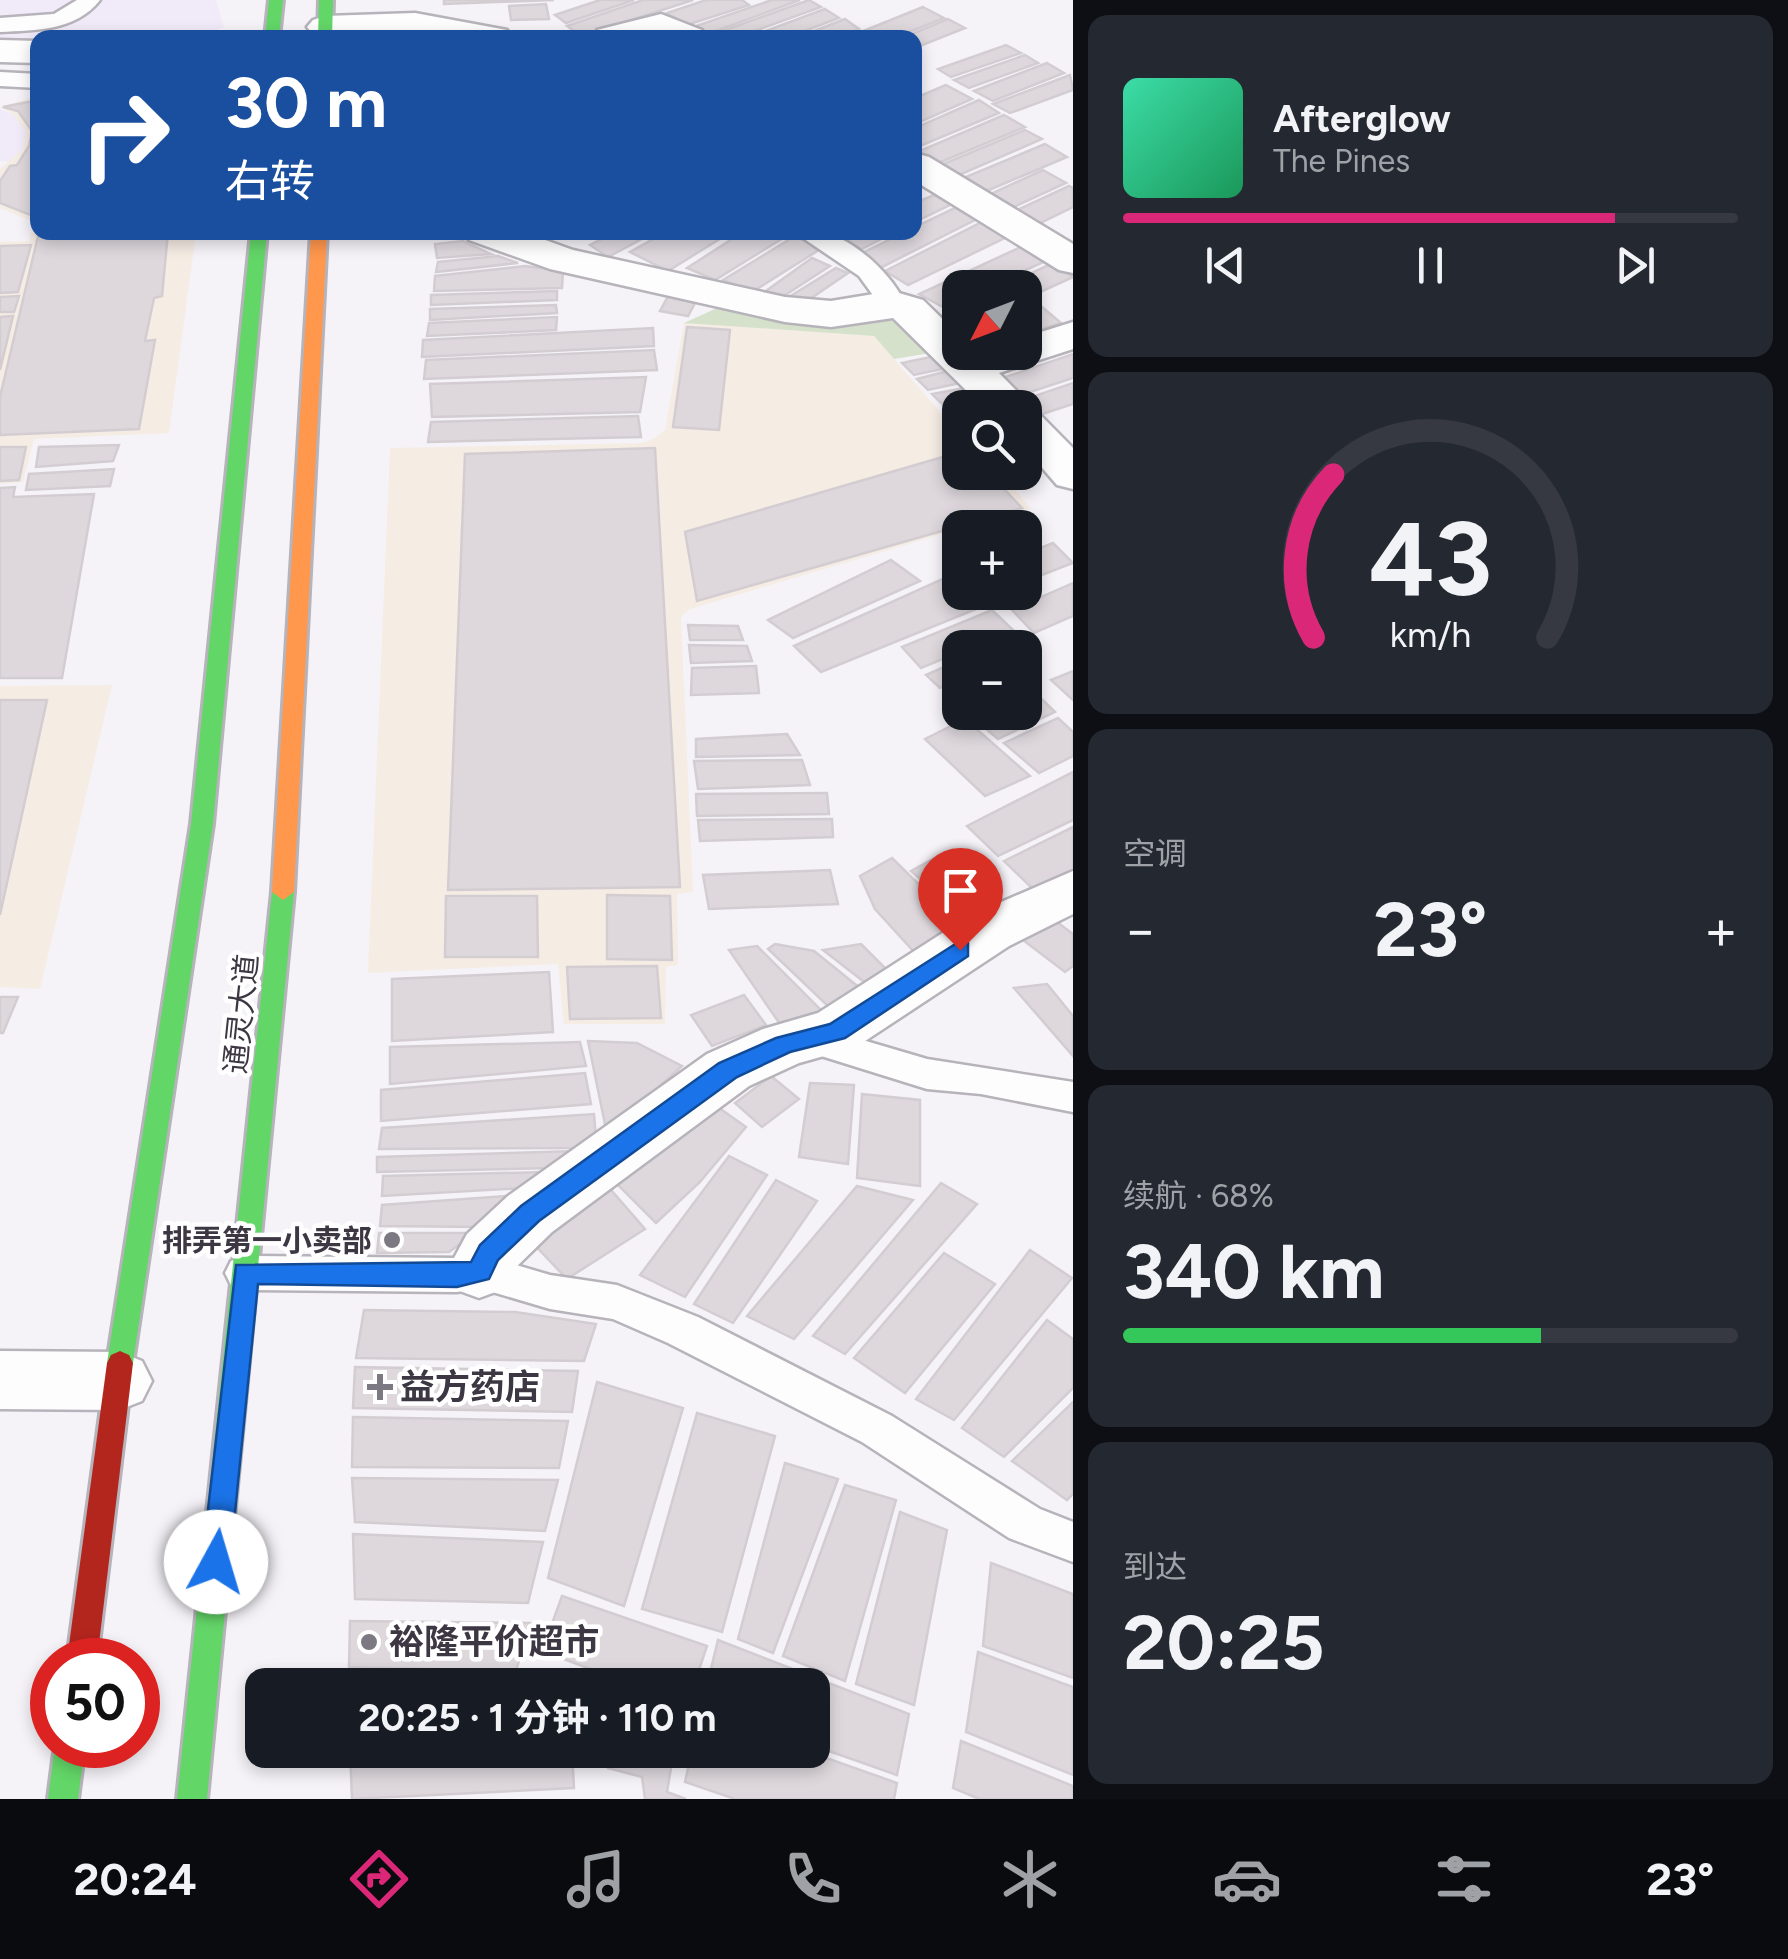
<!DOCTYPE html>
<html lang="zh">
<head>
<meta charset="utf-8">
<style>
	:root { --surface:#171b24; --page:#242831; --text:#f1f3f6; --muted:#9ea1a6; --line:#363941; --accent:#db2777 }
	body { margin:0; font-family:Figtree,"Noto Sans SC",sans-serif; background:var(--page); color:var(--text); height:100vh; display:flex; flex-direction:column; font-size:38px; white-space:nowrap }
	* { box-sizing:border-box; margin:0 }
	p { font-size:32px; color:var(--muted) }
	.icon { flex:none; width:55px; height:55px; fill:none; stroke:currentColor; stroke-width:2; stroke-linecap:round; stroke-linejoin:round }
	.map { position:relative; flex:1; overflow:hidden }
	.sheet { display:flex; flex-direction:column; gap:15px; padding:15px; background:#0d0f14; width:715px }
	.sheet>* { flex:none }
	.guide { position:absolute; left:30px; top:30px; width:892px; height:210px; border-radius:20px; box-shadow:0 5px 15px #0003; background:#1a4fa0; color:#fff; overflow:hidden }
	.needle { width:65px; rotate:228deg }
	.tools { position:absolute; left:942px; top:270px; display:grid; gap:20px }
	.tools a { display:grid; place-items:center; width:100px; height:100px; border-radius:20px; background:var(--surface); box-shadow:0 5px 15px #0003; font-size:50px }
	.speed { position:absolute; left:30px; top:1638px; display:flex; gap:20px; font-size:50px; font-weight:700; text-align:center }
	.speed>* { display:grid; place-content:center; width:130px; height:130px; border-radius:50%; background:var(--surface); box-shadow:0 5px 15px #0003; line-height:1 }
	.speed .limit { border:15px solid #d22; background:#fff; color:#111 }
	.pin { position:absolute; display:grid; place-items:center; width:85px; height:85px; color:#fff; margin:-102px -42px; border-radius:50% 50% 50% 0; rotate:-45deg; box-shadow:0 0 10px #0007 }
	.pin .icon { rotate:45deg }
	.me { position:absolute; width:110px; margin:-55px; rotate:6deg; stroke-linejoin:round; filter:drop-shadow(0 0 8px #0008) }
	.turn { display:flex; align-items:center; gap:35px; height:210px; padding:0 30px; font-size:45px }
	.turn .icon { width:130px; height:130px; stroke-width:2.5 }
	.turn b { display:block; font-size:70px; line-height:85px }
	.big { font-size:75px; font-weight:700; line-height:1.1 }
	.sheet .widget { flex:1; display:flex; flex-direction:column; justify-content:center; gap:15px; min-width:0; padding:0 35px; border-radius:20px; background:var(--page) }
	.sheet .dial { align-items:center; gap:0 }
	.dial svg { height:260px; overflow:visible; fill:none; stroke:var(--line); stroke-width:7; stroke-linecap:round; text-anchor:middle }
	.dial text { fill:var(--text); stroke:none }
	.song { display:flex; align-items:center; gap:30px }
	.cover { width:120px; height:120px; border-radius:15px; background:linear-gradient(135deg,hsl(160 70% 55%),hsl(150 70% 35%)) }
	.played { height:10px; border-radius:5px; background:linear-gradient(90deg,var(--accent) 80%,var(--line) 80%) }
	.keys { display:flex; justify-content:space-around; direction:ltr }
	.heat { display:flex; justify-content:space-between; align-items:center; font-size:55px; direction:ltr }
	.charge { height:15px; border-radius:8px; background:linear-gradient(90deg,#34c759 68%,var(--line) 0) }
	.trip { position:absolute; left:245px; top:1668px; width:585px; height:100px; border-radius:20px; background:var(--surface); box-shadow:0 5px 15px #0003; font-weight:700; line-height:100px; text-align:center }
	.menu { display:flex; height:160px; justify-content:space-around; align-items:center; background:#090b0e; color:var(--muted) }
	.menu .icon { width:70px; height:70px }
	.menu .on { color:var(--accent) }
	.menu b { font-size:45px; color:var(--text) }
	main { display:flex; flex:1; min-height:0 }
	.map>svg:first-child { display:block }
</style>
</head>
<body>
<main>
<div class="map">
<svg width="1073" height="1799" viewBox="0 0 1073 1799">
	<rect width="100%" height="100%" fill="#f5f3f8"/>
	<!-- built -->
	<g fill="#f1ebf9">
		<path d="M0 0H216L224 27 198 37 0 42Z"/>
		<path d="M0 109 13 114 26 131 23 149 12 162 0 161Z"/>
	</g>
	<!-- industrial -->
	<g fill="#f5ece4">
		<path d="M37 96 38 232 196 233 169 433 34 439 23 482 0 484V242L29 241 34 222 0 208V169L23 149 26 132 13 114 0 107Z"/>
		<path d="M684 323 874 336 960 435V472L1001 473 1030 508 690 609 681 617 693 892 677 894 678 965 666 967 665 1024H564L558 964 368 973 390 448 642 443 653 439 665 430Z"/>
		<path d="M112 685 40 989 0 987V686Z"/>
	</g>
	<!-- green -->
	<path fill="#d6e1cb" d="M728 303 848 321H893L910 328 937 352 894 359 874 336 684 323Z"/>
	<!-- building -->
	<g fill="#ded8dd" stroke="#d3cdd2" stroke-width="2.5">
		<path d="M444 0H554L444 4Z"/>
		<path d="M600 0H634L566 23 555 15Z"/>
		<path d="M643 0H693L581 36 567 26Z"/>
		<path d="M706 0H742L749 5 687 25 667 13Z"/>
		<path d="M772 0H800L705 35 693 27Z"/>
		<path d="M809 0 821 7 735 38 709 36Z"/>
		<path d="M546 4 549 19 511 20 509 6Z"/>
		<path d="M923 7 944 18 894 38 856 34Z"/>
		<path d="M825 9 839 18 786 38H747Z"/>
		<path d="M845 19 859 29 835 38H796Z"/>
		<path d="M948 19 965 28 915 48V38H902Z"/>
		<path d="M1006 45 1021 53 951 77 938 69Z"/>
		<path d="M1025 55 1038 63 969 88 954 80Z"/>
		<path d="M1047 63 1064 73 993 101 974 91Z"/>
		<path d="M1070 75 1073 90 1010 113 993 104Z"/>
		<path d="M946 85 972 99 915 124V98Z"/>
		<path d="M38 100V218L0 203V181L10 166 17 165 29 146 32 131 18 111 3 107Z"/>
		<path d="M979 100 999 113 915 148V128Z"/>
		<path d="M1004 115 1025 127 931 166 915 157V153Z"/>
		<path d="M1025 130 1042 139 952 178 934 168Z"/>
		<path d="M1045 144 1067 157 977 195 954 182Z"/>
		<path d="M1043 170 1066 183 1005 211 982 198Z"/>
		<path d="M1069 186 1073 188V207L1034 226 1011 213Z"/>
		<path d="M934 195 952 204 915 222V203Z"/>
		<path d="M955 208 977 219 880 268 858 255 905 232H915V227Z"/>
		<path d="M982 222 1009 236 908 285 885 271Z"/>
		<path d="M39 232H168L162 296 154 298 145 341 155 340 139 429 0 435V397Z"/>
		<path d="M616 232H655L608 257 590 245Z"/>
		<path d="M666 232H731L668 271 630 252Z"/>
		<path d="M743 232H793L715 280 687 268Z"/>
		<path d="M852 232H895L854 253 835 240Z"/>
		<path d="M795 236 822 248 752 292 723 280Z"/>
		<path d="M463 241 491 254 437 258 435 244Z"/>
		<path d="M31 245 18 292 0 293V246Z"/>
		<path d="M1023 246 1048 260 987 288H960V300L943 307 919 294Z"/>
		<path d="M498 256 518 263 436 272 438 262Z"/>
		<path d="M812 258 830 266 782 297 766 291Z"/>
		<path d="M1053 263 1073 277 1025 299V288H999Z"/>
		<path d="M525 266 563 271 562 288 434 291 435 276Z"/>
		<path d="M836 268 848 273 804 303 789 297Z"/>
		<path d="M672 289 700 294 688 316 660 311Z"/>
		<path d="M557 291V300L431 305V295Z"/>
		<path d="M19 296 14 312H0V297Z"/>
		<path d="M556 305 557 313 430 320V309Z"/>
		<path d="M1042 307 1061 323 1025 334V312Z"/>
		<path d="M13 316 0 370V317Z"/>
		<path d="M557 317 556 330 427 336 429 323Z"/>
		<path d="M687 327 730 330 719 430 673 427Z"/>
		<path d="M653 328 654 346 422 357 423 340Z"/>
		<path d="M654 350 657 370 424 379 426 360Z"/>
		<path d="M1073 354V378L1015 397 994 381Z"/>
		<path d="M935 356 947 368 914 375 902 363Z"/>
		<path d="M948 371 960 383 928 390 917 379Z"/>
		<path d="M646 377 640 412 432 417 430 384Z"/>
		<path d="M1073 383V404L1036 416 1017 402Z"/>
		<path d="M964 388 977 399 944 406 932 394Z"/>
		<path d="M638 416 641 437 428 442 431 422Z"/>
		<path d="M119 445 113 461 36 467 39 447Z"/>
		<path d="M0 447H26L19 480 0 481Z"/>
		<path d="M655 448 680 887 448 890 465 454Z"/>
		<path d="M960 452V472H988L1022 508 697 601 685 532Z"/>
		<path d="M114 469 110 486 26 490 29 474Z"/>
		<path d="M15 487 13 497 94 494 62 678H0V488Z"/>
		<path d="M1053 543 1073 563 1039 576 1025 564V554Z"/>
		<path d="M891 560 920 581 793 638 768 620Z"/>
		<path d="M958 572 960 592H980L991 603 821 672 794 646Z"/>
		<path d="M1073 583V616L1034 633 1012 610Z"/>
		<path d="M992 610 1013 630 960 648V652L921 668 902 647Z"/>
		<path d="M688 625 738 626 743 640H690Z"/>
		<path d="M689 645 747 646 752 661 691 663Z"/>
		<path d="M960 660V679L940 688 926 675Z"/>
		<path d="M756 666 759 693 691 695 692 668Z"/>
		<path d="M1073 671V700L1051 680Z"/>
		<path d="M1026 684 1055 712 998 739 966 712H1025Z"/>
		<path d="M0 700H47L0 915Z"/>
		<path d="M1058 718 1073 732V756L1039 773 1004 743Z"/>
		<path d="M965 719 1030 776 985 796 925 739Z"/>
		<path d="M787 734 800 755 696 757V739Z"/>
		<path d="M802 760 810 785 698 789 694 761Z"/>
		<path d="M1073 772V820L998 856 967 826Z"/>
		<path d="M827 793 829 814 697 816 696 794Z"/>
		<path d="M832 819 833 837 700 841 698 820Z"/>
		<path d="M1073 827V872L1035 891 1004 861Z"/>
		<path d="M892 858 960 925 915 953 875 909 860 876Z"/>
		<path d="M935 858 982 897 958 911 911 871Z"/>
		<path d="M830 870 838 904 709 909 703 875Z"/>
		<path d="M607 895 670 896 672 960 607 959Z"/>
		<path d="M446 896H537L538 957H445Z"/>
		<path d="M1053 919 1073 934V966L1065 972 1023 940Z"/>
		<path d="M775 944 814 951 866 993 830 1008 768 949Z"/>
		<path d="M861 944 895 978 872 988 823 950Z"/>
		<path d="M757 946 822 1011 782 1027 729 950Z"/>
		<path d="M657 966 661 1018 570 1019 567 967Z"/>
		<path d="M549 972 553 1032 392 1041V979Z"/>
		<path d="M1047 984 1073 1016V1056L1014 988Z"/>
		<path d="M744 995 766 1025 712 1046 691 1015Z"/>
		<path d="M0 997H18L3 1033H0Z"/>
		<path d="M588 1041 637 1043 682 1066 607 1134Z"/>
		<path d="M580 1042 586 1066 390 1084V1047Z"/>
		<path d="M585 1073 591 1104 381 1121V1090Z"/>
		<path d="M771 1076 799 1099 762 1127 735 1103Z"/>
		<path d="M810 1083 854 1085 848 1164 799 1157Z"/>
		<path d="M862 1094 920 1100V1186L857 1178Z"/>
		<path d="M715 1105 746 1127 700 1182 656 1223 608 1175Z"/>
		<path d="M594 1114 596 1139 584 1148 379 1149 382 1128Z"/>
		<path d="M576 1151 554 1168 377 1172V1157Z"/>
		<path d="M729 1156 767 1175 685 1297 640 1275Z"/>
		<path d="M545 1172 543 1187 382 1196 383 1176Z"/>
		<path d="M776 1180 817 1201 733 1323 694 1304Z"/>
		<path d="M605 1183 645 1229 567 1279 526 1236Z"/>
		<path d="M941 1183 977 1204 845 1354 813 1336Z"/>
		<path d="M857 1186 913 1200 794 1339 747 1316Z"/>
		<path d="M519 1195 481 1227 380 1226 382 1205Z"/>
		<path d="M379 1233H475L449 1252 377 1253Z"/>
		<path d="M1030 1250 1072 1278 954 1420 916 1399Z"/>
		<path d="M944 1253 995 1284 905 1393 854 1358Z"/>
		<path d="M364 1310 515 1312 596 1324 584 1361 356 1358Z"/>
		<path d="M1047 1320 1073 1339V1388L1004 1457 962 1428Z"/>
		<path d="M355 1367 578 1371 572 1412 353 1408Z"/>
		<path d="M597 1382 683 1408 624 1606 548 1578Z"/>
		<path d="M1073 1402V1494L1067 1500 1012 1461Z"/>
		<path d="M697 1413 775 1436 722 1632 642 1609Z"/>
		<path d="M353 1417 568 1421 559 1468 352 1467Z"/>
		<path d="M785 1463 838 1479 773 1653 738 1639Z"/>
		<path d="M352 1478 558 1480 545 1531 355 1522Z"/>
		<path d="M845 1485 896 1500 845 1681 783 1656Z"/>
		<path d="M900 1512 947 1530 914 1705 856 1684Z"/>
		<path d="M353 1534 543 1542 528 1603 355 1599Z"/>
		<path d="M991 1563 1073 1594V1678L983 1646Z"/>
		<path d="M562 1596 707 1646 694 1685H633L542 1651Z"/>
		<path d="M350 1621 530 1623 516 1671 349 1667Z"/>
		<path d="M718 1640 909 1714 897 1775 812 1745V1685H707Z"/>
		<path d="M978 1652 1073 1687V1775L966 1732Z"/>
		<path d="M350 1677 514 1681V1685H350Z"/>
		<path d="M961 1741 1073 1786V1799H979L953 1788Z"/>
		<path d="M350 1750H572L574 1788 352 1799Z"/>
		<path d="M607 1750H674L667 1792 686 1799H645L642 1777 608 1768Z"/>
		<path d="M692 1750H804L897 1783 894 1799H735L685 1782Z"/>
	</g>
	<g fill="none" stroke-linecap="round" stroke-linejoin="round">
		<defs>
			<g id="lane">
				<path d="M77 0H100C76 31 36 30 0 32V18L54 14Z"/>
				<path d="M0 72 38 74V88L0 86Z"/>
				<path d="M794 232C804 232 817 230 827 233 858 243 891 274 905 303L901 309H883L859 276Z"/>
				<path d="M815 1026 927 1059 1073 1082V1112L981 1094 927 1089 802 1050 796 1040 802 1030Z"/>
				<path d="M479 1254 550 1275 617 1285 698 1317 892 1416 1040 1509 1073 1522V1562L1009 1538 862 1442 668 1343 613 1319 550 1309 479 1288 457 1292 245 1290 231 1285 225 1273 231 1261 245 1256 457 1258Z"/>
			</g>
			<g id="street">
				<path d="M415 13 507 30 511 38H325L313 34 307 27 313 20 325 16Z"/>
				<path d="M661 14 702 30 706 38H593L597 30Z"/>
				<path d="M0 40 38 41V63L0 62Z"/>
				<path d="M915 153 929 157 1073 244V273L1059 270 915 181Z"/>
				<path d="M463 232H523L573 250 785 297 831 301 892 291 923 300 960 336V352H1025V337L1073 322V349L999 373 1073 448V489L1057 485 1025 448V408H984L893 318 831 327 785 322 550 269 469 240Z"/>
				<path d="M1073 871V914L1009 946 856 1047 799 1063 749 1086 552 1232 511 1272 501 1290 479 1298 457 1290 447 1271 467 1234 508 1196 707 1054 763 1029 818 1013 969 916Z"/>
				<path d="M0 1351 119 1352 142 1361 152 1381 142 1401 119 1410 0 1409Z"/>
			</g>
			<g id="fast">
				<path d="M269 0H283L279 38H265Z"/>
				<path d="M319 0H333L332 38H318Z"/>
				<path d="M251 232H267L213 824 133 1363 129 1371 120 1375 111 1371 107 1363 191 824Z"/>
				<path d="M283 884 294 892 207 1799H177L272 892Z"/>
				<path d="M55 1745H85L78 1799H48Z"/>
			</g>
			<path id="slow" d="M311 232H327L294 892 283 900 272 892Z"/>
			<path id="jam" d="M120 1351 129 1355 133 1363 97 1660H67L107 1363 111 1355Z"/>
		</defs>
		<!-- lane casing -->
		<use href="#lane" stroke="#b6b3ba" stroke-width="5"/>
		<!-- street casing -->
		<use href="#street" stroke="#b6b3ba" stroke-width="5"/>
		<!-- fast casing -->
		<use href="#fast" stroke="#b6b3ba" stroke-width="6"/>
		<!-- slow casing -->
		<use href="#slow" stroke="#b6b3ba" stroke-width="6"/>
		<!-- jam casing -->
		<use href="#jam" stroke="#b6b3ba" stroke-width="6"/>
		<!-- lane -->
		<use href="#lane" fill="#fefdfe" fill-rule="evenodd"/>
		<!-- street -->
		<use href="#street" fill="#fefdfe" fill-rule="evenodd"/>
		<!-- fast -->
		<use href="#fast" fill="#63d668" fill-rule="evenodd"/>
		<!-- slow -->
		<use href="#slow" fill="#ff974d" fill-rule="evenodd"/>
		<!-- jam -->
		<use href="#jam" fill="#b3261e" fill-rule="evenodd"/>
	</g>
	<!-- route -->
	<path fill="#1a73e8" stroke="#114b97" stroke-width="2.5" d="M960 941 968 943V956L845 1038 790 1052 737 1077 539 1221 498 1260 489 1279 457 1287 258 1284 230 1562 226 1572 216 1576 206 1572 202 1562 236 1265 471 1262 480 1245 521 1206 719 1063 776 1038 830 1024Z"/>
	<!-- markers -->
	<g fill="#7d7982" stroke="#fff" stroke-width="4">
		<circle cx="392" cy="1240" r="10"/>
		<path d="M375 1372h10v10h10v10h-10v10h-10v-10h-10v-10h10z"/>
		<circle cx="369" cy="1642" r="10"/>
	</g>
	<g text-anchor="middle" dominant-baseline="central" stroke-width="9" stroke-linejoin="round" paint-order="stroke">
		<!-- street labels -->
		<g font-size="30" fill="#3c3742" stroke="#fff">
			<text transform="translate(241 1014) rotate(-84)">通灵大道</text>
		</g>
		<!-- poi labels -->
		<g font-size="30" font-weight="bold" fill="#3c3742" stroke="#fff" text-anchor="end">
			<text x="372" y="1240">排弄第一小卖部</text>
		</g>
		<!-- near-poi labels -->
		<g font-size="35" font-weight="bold" fill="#3c3742" stroke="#fff" text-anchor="start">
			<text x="400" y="1387">益方药店</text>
			<text x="389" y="1642">裕隆平价超市</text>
		</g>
	</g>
</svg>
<div class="tools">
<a><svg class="needle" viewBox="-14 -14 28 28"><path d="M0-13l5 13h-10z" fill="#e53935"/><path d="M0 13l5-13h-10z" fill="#9ea1a6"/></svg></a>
<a><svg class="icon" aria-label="search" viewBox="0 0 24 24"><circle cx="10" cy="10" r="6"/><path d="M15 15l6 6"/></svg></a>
<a>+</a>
<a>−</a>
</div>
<div class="speed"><div class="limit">50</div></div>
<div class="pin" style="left:960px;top:950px;background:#d93025"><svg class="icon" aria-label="arrive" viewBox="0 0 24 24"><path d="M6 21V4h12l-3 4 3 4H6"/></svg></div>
<svg class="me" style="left:216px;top:1562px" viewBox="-20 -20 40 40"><circle r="19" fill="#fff"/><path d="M0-13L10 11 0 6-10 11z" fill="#1a73e8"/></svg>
<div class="trip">20:25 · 1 分钟 · 110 m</div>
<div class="guide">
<div class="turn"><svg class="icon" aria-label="right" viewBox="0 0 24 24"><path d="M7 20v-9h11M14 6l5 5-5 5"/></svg><div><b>30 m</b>右转</div></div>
</div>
</div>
<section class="sheet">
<div class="widget">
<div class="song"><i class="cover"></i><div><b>Afterglow</b><p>The Pines</p></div></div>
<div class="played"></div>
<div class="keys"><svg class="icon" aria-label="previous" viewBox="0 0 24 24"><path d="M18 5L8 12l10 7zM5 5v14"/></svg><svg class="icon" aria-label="pause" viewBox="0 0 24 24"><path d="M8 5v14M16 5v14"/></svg><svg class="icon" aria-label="next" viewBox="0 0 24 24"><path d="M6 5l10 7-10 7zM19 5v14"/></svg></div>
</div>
<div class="widget dial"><svg viewBox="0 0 100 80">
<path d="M14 69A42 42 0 1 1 86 69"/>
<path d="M14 69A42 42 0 0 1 20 19" stroke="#db2777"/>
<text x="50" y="56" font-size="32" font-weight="700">43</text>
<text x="50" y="72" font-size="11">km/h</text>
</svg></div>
<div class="widget"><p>空调</p>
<div class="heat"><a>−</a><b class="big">23°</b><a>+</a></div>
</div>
<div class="widget"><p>续航 · 68%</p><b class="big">340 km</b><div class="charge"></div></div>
<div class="widget"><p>到达</p><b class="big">20:25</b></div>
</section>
</main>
<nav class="menu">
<b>20:24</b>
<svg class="icon on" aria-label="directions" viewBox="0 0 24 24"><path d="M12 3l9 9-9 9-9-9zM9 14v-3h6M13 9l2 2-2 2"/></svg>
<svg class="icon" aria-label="music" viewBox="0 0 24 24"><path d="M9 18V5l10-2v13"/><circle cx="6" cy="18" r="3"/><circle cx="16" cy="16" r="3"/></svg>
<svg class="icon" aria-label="phone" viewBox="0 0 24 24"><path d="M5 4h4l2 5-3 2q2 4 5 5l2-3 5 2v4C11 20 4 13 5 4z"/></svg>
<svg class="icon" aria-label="climate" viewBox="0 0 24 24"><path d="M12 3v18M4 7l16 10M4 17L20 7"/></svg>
<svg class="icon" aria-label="car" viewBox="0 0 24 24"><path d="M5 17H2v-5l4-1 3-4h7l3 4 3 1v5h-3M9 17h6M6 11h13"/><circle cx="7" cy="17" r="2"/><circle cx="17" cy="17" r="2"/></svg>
<svg class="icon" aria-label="filters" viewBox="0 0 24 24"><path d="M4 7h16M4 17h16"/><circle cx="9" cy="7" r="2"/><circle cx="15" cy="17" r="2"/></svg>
<b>23°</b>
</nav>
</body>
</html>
